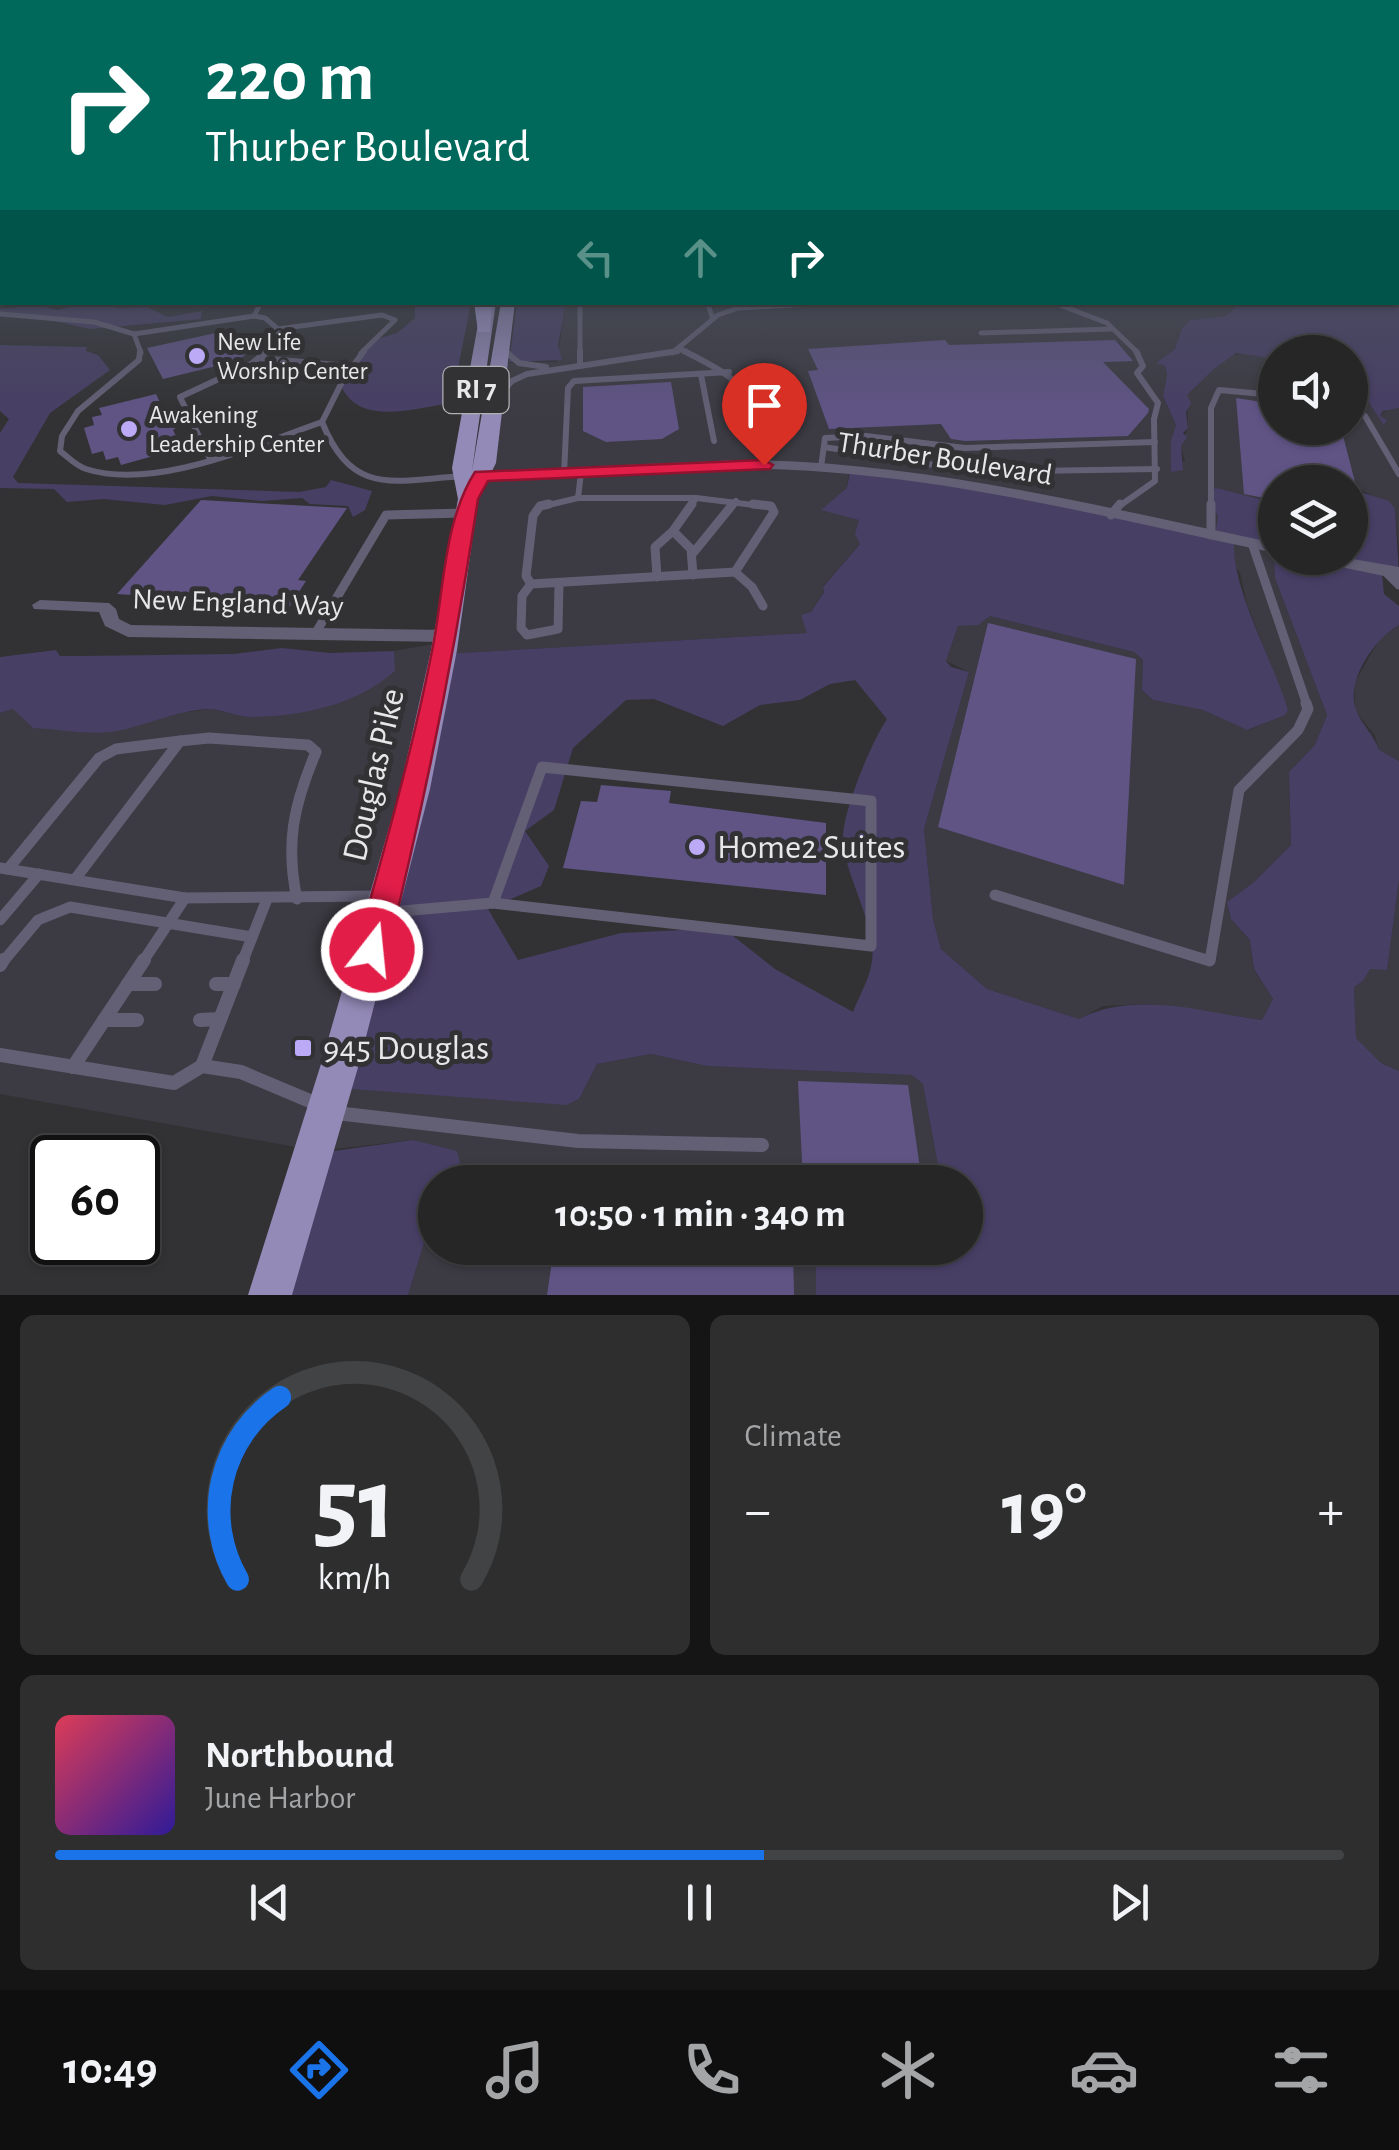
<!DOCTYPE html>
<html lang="en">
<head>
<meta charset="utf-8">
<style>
	:root { --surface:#262627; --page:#2e2e2f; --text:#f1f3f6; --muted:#a4a5a7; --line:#424344; --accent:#1a73e8 }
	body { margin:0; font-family:"Alegreya Sans",sans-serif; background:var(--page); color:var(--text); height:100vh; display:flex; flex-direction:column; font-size:38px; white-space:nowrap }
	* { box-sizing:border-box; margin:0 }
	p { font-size:32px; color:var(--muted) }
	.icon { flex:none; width:55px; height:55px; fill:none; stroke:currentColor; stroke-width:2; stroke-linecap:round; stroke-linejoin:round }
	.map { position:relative; height:1295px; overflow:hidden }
	.sheet { display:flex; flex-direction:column; gap:20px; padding:20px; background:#151515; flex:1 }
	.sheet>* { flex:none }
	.guide { position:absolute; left:0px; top:0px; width:1400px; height:305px; box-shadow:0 2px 8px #0004,0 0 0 2px var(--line); background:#00695c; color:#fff; overflow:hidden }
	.controls { position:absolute; left:1258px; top:335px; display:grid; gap:20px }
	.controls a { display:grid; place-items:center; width:110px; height:110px; border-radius:50%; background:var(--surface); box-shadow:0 2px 8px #0004,0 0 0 2px var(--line); font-size:50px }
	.speed { position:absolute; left:30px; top:1135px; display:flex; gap:20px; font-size:50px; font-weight:700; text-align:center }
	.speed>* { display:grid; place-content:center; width:130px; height:130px; border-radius:50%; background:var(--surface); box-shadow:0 2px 8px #0004,0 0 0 2px var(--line); line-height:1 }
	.speed .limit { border:5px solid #111; border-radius:15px; background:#fff; color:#111 }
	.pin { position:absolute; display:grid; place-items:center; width:85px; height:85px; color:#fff; margin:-102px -42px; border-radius:50% 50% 50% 0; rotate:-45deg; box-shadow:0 0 10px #0007 }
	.pin .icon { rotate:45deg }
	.me { position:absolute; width:110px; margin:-55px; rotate:16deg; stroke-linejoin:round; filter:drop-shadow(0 0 8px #0008) }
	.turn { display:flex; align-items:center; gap:35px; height:210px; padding:0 40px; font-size:45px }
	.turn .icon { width:130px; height:130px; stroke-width:2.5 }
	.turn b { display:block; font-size:70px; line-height:85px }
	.lanes { display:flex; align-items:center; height:95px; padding:0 40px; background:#0003; justify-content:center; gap:50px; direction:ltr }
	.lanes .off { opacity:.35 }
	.big { font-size:75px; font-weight:700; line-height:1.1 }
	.sheet .widget { flex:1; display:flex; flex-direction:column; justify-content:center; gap:15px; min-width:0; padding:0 35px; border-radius:15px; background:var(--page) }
	.sheet .dial { align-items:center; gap:0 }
	.dial svg { height:260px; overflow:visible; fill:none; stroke:var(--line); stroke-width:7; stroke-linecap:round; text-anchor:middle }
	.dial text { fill:var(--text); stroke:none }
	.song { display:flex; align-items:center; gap:30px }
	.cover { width:120px; height:120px; border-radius:15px; background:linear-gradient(135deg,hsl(350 70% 55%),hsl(250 70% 35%)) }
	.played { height:10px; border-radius:5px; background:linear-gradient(90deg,var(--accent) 55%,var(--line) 55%) }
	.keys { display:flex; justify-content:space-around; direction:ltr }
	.heat { display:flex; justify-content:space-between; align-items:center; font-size:55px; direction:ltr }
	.sheet .tiles { flex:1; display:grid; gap:20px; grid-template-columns:1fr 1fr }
	.widget:last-child { grid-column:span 2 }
	.trip { position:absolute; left:418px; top:1165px; width:565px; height:100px; border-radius:50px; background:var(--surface); box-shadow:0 2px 8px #0004,0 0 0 2px var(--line); font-weight:700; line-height:100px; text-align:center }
	.tab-bar { display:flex; height:160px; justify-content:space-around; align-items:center; background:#0f0f10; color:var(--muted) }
	.tab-bar .icon { width:70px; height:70px }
	.tab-bar .active { color:var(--accent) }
	.tab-bar b { font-size:45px; color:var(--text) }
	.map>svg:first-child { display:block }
</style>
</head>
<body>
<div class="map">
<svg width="1399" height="1295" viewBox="0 0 1399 1295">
	<rect width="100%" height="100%" fill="#323234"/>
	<!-- built -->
	<g fill="#3c3a42">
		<path d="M566 303H1240L1226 316 1190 320 1182 328 1175 349 1158 363 1164 366 1167 376 1163 396 1176 425 1171 440V471L1185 460 1180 446 1188 428 1187 395 1228 356 1243 354 1275 359V428H1350V373L1358 379 1380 416 1389 408H1399V551L1395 509 1361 490 1350 489V482H1275V503L1209 493 1218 517 1215 536 849 472 847 488 860 520V544L823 586 824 591 811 612 807 633 443 654 338 1088 579 1099 597 1064 651 1054 707 1066 913 1075 923 1084 941 1182H457L463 1176 413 1140 318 1151 0 1094V713L13 709 114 731 171 714 211 709 249 717 395 671 394 651 439 643 506 363 557 362Z"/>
		<path d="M1234 543 1275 550V578L1327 715 1315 745 1289 772 1291 845 1254 882 1227 902 1231 919 1250 940 1254 970 1273 999 1262 1020 1151 1004 1103 1006 1079 1019 987 989 941 949 933 919 924 829 969 672 946 661 958 626 990 616 1134 652 1143 660 1142 690 1153 700 1203 710 1248 730 1284 715 1288 710 1247 604 1240 573 1233 564Z"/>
		<path d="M1399 625V761L1379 750 1375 736 1355 710 1354 684 1380 638Z"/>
		<path d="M1399 880V1071L1381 1063 1356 1038 1354 987 1363 981 1370 968 1387 970Z"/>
		<path d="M435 1207V1248H816V1295H408Z"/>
	</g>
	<!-- green -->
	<g fill="#483f65" fill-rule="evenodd">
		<path d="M1399 233V408L1383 411 1380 416 1387 420 1384 425 1357 385 1358 379 1350 373V352H1275V359L1236 353 1214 369 1187 395 1191 403 1186 412 1188 428 1183 433 1187 437 1181 446 1183 470 1171 472V440L1176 425 1163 396 1167 376 1165 366 1156 363 1175 349 1182 328 1190 320 1226 316 1240 303 1398 302Z"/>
		<path d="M118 302 117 308 147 307 168 317 202 311 201 319 90 329 36 317 0 315V309L38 305 57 310 88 303Z"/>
		<path d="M405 303H471L451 403C415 408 360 427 341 386L374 340 397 333 415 318V305Z"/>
		<path d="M517 303H566L558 345 562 360 509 362Z"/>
		<path d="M0 345 87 347 86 351 98 355 110 370 50 413 13 477 18 483 299 492 326 487 331 480 372 491 365 510 353 517 348 506 310 504 302 498 262 501 212 496 165 505 103 499 67 502 54 489 0 488V433L9 419 0 411Z"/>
		<path d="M850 471 897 475 1215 535 1218 517 1208 493 1216 488 1275 503V558H1350V518L1354 513 1350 489 1389 501 1395 509 1399 575 1382 574 1384 594 1399 606V625C1375 638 1347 679 1355 707 1359 722 1374 734 1379 750L1399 761V880L1387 970 1370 969 1363 981 1354 987 1356 1038 1381 1063 1399 1071V1295H816V1248H965V1182H941L923 1084 912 1075 707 1066 651 1054 597 1064 579 1099 566 1105 338 1088 443 654 807 633 801 615 811 612 824 592 823 587 860 544 855 534 859 520 821 510 847 488ZM1234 543 1274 550 1275 578 1327 715 1315 745 1289 772 1291 845 1254 882 1227 902 1231 919 1250 940 1254 969 1273 999 1262 1020C1203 1012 1134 990 1079 1019L987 989 941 949 933 919 924 829 969 672 951 667 946 661 958 626 978 625 990 616 1134 652 1143 660 1142 690 1153 700 1203 710 1247 730 1285 715 1288 710C1274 662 1232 590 1234 543ZM855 680 887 719C871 743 841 814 843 842 845 875 877 927 872 961 870 978 859 996 853 1012L775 969 723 928 621 933 518 960 488 909 541 886 549 866 525 831 554 810 573 748 626 700 654 699 723 726 760 705 800 700 830 684Z"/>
		<path d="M282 648 330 653 394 651 395 671C356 705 304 716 252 717 237 717 222 709 207 709 175 711 148 725 117 731 91 736 59 729 33 728L13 709 0 713V657L56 650 60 656H82L234 654Z"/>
		<path d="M413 1140 457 1151 463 1176 457 1182H435V1207L408 1295H268L327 1152Z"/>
	</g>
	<!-- building -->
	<g fill="#605485">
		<path d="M234 329 250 351 237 361 163 379 147 348Z"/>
		<path d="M945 340 949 345 1115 340 1133 361 1103 362 1149 409 1148 413 1128 436 965 441 951 439 941 424 829 429 808 371 818 370 808 349Z"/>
		<path d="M671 382 679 429 662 439 606 442 583 431V387Z"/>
		<path d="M156 394 164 411 176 412 182 423 173 430 182 448 121 465 118 457 106 460 103 451 92 454 84 428 94 425 92 417 102 415 99 408Z"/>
		<path d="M1236 398 1275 404V428H1341L1355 482H1275V500L1244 494Z"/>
		<path d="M201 500 347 508 298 580 306 581 284 615 231 612 238 602 117 594Z"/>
		<path d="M988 623 1136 659 1124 885 938 827Z"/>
		<path d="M601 785 671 791 669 803 826 823V895L563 868 581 801 597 802Z"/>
		<path d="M798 1081 908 1085 922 1182H803Z"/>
		<path d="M554 1248H793L794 1295H547Z"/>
	</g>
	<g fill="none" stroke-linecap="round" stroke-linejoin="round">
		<!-- service-far4 -->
		<g stroke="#635f75" stroke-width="5">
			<path d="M580 302V353"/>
			<path d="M707 302 713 319"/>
			<path d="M1052 302 1107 323 1138 353"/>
			<path d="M0 314 94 322 134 334"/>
			<path d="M254 316 261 302"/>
			<path d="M981 333 1111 329"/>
			<path d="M502 348 508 353"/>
			<path d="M681 349 689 353"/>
			<path d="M141 353 134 334 254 316 265 318 278 329 382 315 395 320 361 353"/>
			<path d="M265 353 278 329"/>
			<path d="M672 353 718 315 738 308 849 302"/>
		</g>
		<!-- service-far3 -->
		<g stroke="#635f75" stroke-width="6">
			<path d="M140 351 139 360 78 411 62 436 60 451C68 457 76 466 86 469 155 491 256 445 322 422L344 378 364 351"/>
			<path d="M505 351 519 363 546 367"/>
			<path d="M580 351V366"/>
			<path d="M684 351C752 385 752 392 764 465"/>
			<path d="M259 358 348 366"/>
			<path d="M701 375 714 441"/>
			<path d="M498 396 512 381 527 374 678 351"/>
			<path d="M1350 409 1365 416 1399 474"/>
			<path d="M322 422C353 498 394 480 464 476"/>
			<path d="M824 447 977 472 1157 469"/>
			<path d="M209 457 180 397 251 364 267 351"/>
			<path d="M821 467 825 438 866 436 965 448 1155 442"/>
			<path d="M564 474 568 388 574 381 729 372"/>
			<path d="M578 498H696L771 507"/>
			<path d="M578 498 581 473"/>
			<path d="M540 507 578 498"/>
			<path d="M690 507 696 498"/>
			<path d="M731 507 736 501"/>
			<path d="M1118 507 1155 481 1154 419 1158 403 1137 373 1143 366 1136 351"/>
			<path d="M1211 507V408L1219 390 1275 395"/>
		</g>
		<!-- service-far2 -->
		<g stroke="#635f75" stroke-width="9">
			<path d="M549 504 540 506 533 516 526 576 531 584 735 572 774 512 771 506 753 504"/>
			<path d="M692 504 673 531 691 549 693 575"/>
			<path d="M1211 504V535"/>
			<path d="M1111 515 1120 504"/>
			<path d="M1252 543 1307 705"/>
			<path d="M694 552 733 504"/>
			<path d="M1385 571 1399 585"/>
			<path d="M735 572 752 587 763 606"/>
			<path d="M657 577 655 547 673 531"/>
			<path d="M531 584 522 596 521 628 527 635 558 629 559 584"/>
			<path d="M315 634 386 515 464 513"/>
		</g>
		<!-- service-far1 -->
		<g stroke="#635f75" stroke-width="11">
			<path d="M542 767 871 801V946L493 903Z"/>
			<path d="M0 868 185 898 379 896"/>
			<path d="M8 869 99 758 116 749 180 741"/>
			<path d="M76 878 180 741 209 738 308 745 316 752C294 804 285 843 297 899"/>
			<path d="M995 895 1210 961 1239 790 1298 730 1308 709 1306 703"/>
			<path d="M391 912 493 903"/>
			<path d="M0 920 39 874"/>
			<path d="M2 963 38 920 70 907 252 937"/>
			<path d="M142 963 185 898"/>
			<path d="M242 963 267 899"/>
		</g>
		<!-- service -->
		<g stroke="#635f75" stroke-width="14">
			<path d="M0 965 3 960"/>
			<path d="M128 984H155"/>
			<path d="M216 984H234"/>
			<path d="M104 1020H137"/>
			<path d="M200 1020 220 1019"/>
			<path d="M0 1055 174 1083 202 1066 243 960"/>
			<path d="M202 1066 241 1072 317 1104"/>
			<path d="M73 1067 144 960"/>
			<path d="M336 1113 578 1141 762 1145"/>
		</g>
		<!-- minor -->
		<path fill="#635f75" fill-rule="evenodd" d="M40 600 109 603 116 609 119 619 131 625 445 630 454 636 445 642 128 637 105 626 99 612 34 609 32 605Z"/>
		<!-- tertiary -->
		<g fill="#635f75" fill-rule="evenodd">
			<path d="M739 460C922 461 1097 506 1275 543V553C1126 522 977 483 825 472 711 463 596 476 482 481L474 476 482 471Z"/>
			<path d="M1312 558H1347L1399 567V579L1321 563Z"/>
		</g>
		<!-- primary -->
		<path fill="#948ab7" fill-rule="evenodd" d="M482 302H496L472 471 501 302H515L496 463 478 499 457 650 430 789 359 1064 292 1295H248L321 1064 400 789 431 650 458 499 452 468Z"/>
		<!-- motorway -->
		<path fill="#a79bd1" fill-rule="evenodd" d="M474 302H492L490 332H478Z"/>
	</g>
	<!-- sky -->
	<linearGradient id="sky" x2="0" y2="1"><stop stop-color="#1c1c1d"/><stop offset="0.56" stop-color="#494f5c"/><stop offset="1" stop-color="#494f5c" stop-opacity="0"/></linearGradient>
	<rect width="1399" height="414" fill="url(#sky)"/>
	<!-- route -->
	<path fill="#e11d48" stroke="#92132f" stroke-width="2.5" d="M764 460 773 465 770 469 488 481 478 499C455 652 425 800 388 950L383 961 372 965 361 961 356 950C384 851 412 752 432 651 444 593 443 522 475 472Z"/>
	<!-- markers -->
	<g fill="#bcaaf6" stroke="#323234" stroke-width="4">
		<circle cx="197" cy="356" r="10"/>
		<circle cx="129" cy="429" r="10"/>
		<circle cx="697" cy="847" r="10"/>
		<rect x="293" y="1038" width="20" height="20" rx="5"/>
	</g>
	<g text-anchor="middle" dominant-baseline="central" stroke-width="10" stroke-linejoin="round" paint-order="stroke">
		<!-- far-poi labels -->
		<g font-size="25" fill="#e7e6e8" stroke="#323234" text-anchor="start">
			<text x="217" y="342">New Life<tspan x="217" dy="29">Worship Center</tspan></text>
			<text x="149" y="415">Awakening<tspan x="149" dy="29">Leadership Center</tspan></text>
		</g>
		<!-- shield labels -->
		<rect fill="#323234" stroke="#b1b0b2" stroke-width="2.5" x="443.5" y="367" width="65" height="46" rx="8"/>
		<g font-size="28" font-weight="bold" fill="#e7e6e8">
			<text x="476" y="390">RI 7</text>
		</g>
		<!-- street labels -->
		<g font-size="30" fill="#e7e6e8" stroke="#323234">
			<text transform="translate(945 459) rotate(9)">Thurber Boulevard</text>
			<text transform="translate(238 603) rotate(2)">New England Way</text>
		</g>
		<!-- near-street labels -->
		<g font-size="35" fill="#e7e6e8" stroke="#323234">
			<text transform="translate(374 775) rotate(-77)">Douglas Pike</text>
		</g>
		<!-- near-poi labels -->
		<g font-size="35" fill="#e7e6e8" stroke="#323234" text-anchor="start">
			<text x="717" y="847">Home2 Suites</text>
			<text x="323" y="1048">945 Douglas</text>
		</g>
	</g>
</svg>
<div class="controls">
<a><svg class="icon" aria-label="sound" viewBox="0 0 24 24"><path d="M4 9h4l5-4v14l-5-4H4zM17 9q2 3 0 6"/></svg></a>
<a><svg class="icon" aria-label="layers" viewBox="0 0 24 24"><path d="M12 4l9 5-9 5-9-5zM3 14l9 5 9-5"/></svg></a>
</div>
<div class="speed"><div class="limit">60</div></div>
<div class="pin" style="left:764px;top:465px;background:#d93025"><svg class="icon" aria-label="arrive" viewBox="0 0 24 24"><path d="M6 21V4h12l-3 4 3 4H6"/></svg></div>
<svg class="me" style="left:372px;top:950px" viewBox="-20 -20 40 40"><circle r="17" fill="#e11d48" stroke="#fff" stroke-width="3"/><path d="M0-11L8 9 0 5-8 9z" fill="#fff"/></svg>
<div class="trip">10:50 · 1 min · 340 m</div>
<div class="guide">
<div class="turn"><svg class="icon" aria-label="right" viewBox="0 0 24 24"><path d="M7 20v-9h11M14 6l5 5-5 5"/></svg><div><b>220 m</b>Thurber Boulevard</div></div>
<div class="lanes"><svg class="icon off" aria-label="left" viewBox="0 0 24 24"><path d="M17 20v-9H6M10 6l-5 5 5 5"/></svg><svg class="icon off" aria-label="ahead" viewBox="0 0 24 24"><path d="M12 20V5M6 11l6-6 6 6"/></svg><svg class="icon" aria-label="right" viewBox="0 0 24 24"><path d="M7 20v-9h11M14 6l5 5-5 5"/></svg></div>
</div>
</div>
<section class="sheet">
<div class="tiles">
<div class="widget dial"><svg viewBox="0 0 100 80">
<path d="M14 69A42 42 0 1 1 86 69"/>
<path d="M14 69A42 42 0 0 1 27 13" stroke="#1a73e8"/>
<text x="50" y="56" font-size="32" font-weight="700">51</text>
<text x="50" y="72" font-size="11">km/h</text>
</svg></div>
<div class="widget"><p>Climate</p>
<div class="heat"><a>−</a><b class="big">19°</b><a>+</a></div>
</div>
<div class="widget">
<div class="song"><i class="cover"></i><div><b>Northbound</b><p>June Harbor</p></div></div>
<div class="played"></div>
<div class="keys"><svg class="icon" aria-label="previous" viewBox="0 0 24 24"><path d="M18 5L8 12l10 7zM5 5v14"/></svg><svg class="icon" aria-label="pause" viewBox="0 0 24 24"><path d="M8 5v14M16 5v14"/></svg><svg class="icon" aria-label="next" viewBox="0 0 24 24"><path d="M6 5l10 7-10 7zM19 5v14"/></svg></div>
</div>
</div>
</section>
<nav class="tab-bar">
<b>10:49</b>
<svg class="icon active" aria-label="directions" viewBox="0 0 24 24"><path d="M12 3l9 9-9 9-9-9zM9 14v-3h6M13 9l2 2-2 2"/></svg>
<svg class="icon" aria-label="music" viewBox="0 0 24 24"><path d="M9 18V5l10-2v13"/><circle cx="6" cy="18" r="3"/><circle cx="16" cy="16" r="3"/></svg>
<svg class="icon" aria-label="phone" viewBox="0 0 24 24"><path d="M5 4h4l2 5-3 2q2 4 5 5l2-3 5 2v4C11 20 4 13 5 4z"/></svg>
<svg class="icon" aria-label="climate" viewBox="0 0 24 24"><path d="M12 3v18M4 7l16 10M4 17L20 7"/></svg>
<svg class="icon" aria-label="car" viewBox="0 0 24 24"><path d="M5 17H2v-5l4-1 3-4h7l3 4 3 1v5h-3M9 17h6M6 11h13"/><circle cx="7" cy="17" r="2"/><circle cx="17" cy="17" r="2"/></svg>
<svg class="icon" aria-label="filters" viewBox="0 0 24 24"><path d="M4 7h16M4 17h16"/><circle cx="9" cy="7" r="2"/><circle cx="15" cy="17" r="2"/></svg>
</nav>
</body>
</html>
